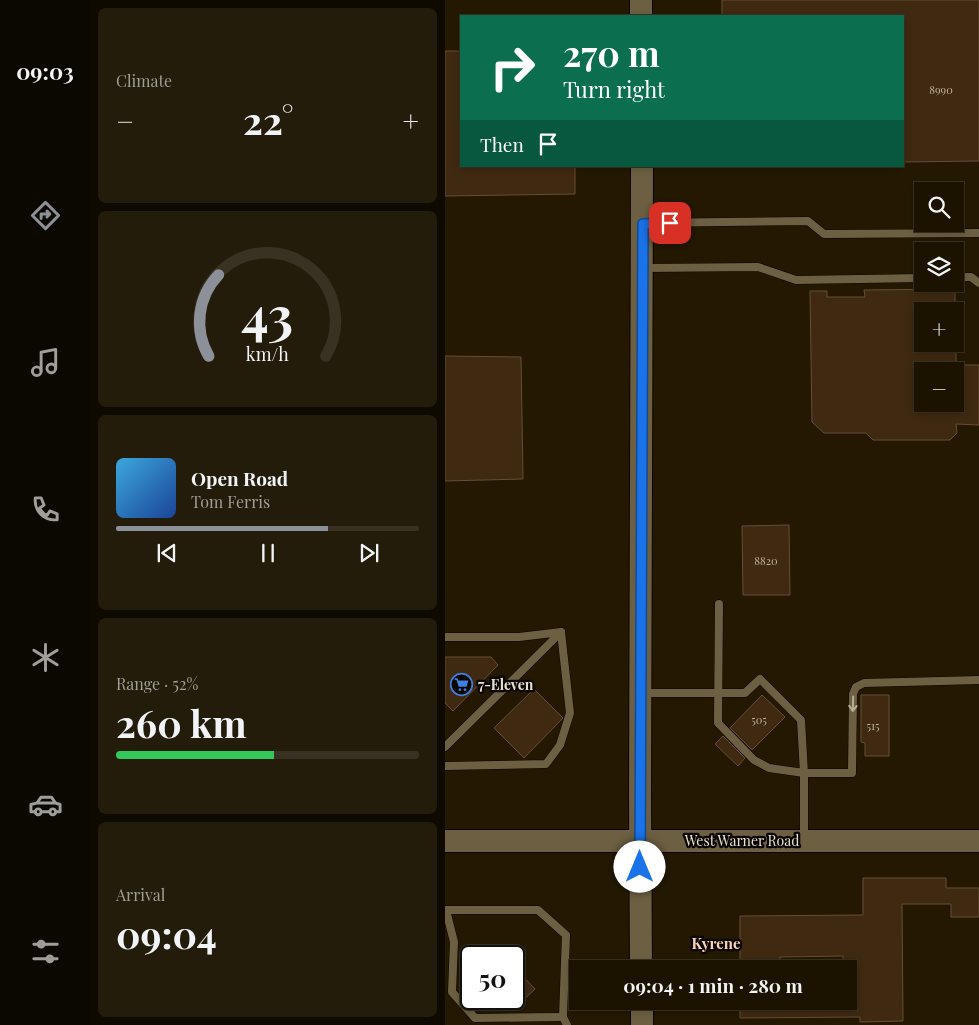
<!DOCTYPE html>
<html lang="en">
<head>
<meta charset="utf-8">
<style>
	:root { --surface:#1b1300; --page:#241c0a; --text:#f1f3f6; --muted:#a09e99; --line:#393222; --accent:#8c9099 }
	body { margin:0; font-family:"Playfair Display",serif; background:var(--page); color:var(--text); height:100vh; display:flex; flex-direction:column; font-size:19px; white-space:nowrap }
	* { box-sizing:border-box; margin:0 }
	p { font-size:16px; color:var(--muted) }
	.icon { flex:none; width:28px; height:28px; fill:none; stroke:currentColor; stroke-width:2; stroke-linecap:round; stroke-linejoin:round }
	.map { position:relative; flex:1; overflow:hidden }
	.sheet { display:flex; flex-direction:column; gap:8px; padding:8px; background:#0f0a00; width:355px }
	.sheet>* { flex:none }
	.banner { position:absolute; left:15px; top:15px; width:444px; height:152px; border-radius:0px; box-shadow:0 2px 8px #0003,0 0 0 1px var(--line); background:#0b6e4f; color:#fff; overflow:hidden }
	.buttons { position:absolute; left:469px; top:182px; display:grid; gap:10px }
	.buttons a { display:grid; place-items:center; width:50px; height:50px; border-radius:0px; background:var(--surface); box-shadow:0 2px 8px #0003,0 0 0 1px var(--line); font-size:25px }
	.speed { position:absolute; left:15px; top:945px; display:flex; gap:10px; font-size:25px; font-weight:700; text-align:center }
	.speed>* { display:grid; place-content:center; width:65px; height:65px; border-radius:50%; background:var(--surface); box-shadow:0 2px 8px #0003,0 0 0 1px var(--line); line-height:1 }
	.speed .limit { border:2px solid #111; border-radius:8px; background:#fff; color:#111 }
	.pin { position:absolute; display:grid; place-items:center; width:42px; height:42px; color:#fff; margin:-21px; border-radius:10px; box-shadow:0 2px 8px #0006 }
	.me { position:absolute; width:55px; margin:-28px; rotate:0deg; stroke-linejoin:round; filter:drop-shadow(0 0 4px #0008) }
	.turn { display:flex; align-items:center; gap:18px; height:105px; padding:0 20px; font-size:22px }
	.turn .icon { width:65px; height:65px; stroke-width:2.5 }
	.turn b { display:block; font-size:35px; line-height:42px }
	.then { display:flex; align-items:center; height:48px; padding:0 20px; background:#0003; gap:10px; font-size:19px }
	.big { font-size:38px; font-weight:700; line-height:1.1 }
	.sheet .widget { flex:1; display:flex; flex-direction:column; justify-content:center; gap:8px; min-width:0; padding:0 18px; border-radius:8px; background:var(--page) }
	.sheet .dial { align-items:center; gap:0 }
	.dial svg { height:130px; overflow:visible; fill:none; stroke:var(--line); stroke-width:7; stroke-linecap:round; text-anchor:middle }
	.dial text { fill:var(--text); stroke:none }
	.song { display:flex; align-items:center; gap:15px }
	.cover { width:60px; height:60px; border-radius:8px; background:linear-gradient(135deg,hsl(200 70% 55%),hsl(220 70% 35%)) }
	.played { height:5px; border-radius:2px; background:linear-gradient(90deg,var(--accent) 70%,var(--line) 70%) }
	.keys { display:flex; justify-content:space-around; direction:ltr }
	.heat { display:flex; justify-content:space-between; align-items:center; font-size:28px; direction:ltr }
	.charge { height:8px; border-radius:4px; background:linear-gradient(90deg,#34c759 52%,var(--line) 0) }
	.trip { position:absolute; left:124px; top:960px; width:288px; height:50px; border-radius:0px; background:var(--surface); box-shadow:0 2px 8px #0003,0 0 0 1px var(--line); font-weight:700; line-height:50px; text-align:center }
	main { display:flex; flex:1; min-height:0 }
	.menu { display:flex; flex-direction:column; width:90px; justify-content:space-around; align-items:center; background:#0b0800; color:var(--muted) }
	.menu .icon { width:35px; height:35px }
	.menu .selected { color:var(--accent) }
	.menu b { font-size:22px; color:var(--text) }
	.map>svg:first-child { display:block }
</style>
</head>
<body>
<main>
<nav class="menu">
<b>09:03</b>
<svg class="icon selected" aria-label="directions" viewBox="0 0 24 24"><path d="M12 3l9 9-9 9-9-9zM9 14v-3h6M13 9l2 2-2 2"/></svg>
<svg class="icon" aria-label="music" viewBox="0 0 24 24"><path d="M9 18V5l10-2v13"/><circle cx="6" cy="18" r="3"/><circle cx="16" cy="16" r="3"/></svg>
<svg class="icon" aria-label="phone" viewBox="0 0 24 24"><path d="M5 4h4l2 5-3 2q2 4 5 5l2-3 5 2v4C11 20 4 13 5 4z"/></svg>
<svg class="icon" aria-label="climate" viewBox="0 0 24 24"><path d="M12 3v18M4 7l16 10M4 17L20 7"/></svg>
<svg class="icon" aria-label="car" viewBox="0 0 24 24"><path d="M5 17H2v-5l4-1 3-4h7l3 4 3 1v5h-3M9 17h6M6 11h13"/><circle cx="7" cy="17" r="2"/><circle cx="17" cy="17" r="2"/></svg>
<svg class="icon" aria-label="filters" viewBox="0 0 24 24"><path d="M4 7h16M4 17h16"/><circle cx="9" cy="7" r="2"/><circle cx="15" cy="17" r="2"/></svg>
</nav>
<section class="sheet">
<div class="widget"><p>Climate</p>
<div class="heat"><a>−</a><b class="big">22°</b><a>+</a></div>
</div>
<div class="widget dial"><svg viewBox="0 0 100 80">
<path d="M14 69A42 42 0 1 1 86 69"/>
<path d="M14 69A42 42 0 0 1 20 19" stroke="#8c9099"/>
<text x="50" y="56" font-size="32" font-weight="700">43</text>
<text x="50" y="72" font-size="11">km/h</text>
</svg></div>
<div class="widget">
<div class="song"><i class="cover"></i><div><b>Open Road</b><p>Tom Ferris</p></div></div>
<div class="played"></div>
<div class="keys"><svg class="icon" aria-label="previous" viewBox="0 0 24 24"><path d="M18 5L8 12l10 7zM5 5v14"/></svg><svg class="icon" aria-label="pause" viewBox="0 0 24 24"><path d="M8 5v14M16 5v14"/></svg><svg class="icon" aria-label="next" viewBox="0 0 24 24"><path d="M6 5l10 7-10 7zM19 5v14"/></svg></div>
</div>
<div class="widget"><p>Range · 52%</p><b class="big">260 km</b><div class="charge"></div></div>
<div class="widget"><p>Arrival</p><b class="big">09:04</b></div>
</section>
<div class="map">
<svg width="534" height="1025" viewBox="0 0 534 1025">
	<rect width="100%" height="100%" fill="#241900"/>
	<!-- building -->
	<g fill="#3f2911" stroke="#664e37" fill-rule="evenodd">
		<path d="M277 0H534V161L458 162V16H277Z"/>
		<path d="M0 51H16V166H130V194L0 196Z"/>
		<path d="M510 289V311H478V344H511V365H534V425L511 424 512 433 505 440H428L421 433H379L367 422 365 291H382V297H420L419 290ZM478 371H510V404H478Z"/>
		<path d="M0 356 76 357 78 479 0 481Z"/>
		<path d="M344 525 345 595H298L297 526Z"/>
		<path d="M0 657H46L53 665 8 711 0 703Z"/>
		<path d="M89 689 118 718 79 758 49 728Z"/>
		<path d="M317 695 340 717 307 750 285 728Z"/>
		<path d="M416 695H444V756H420V743L416 742Z"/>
		<path d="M278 736 300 758 293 766 270 744Z"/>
		<path d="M418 878H501V888H534V917H506V904H457L458 1021 415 1022V1017L295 1018V1001H402V969H398V956L335 957V969H295V916L418 915Z"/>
		<path d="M69 967 90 989 69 1009Z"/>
	</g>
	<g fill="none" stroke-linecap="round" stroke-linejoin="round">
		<defs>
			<g id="service">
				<path d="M199 223 363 221 379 234 534 233"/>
				<path d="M199 268 313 267 351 280 478 278"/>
				<path d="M510 277H526L534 283"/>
				<path d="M0 637H74L116 632"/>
				<path d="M198 693C232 693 266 693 300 693L315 679 356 720 359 773 324 768 309 760 273 723C273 683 274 644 274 604"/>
				<path d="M0 747 116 632"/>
				<path d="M0 766 101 764 115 745 125 713 116 632"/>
				<path d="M359 838V773H407L408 694 411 687 419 683 534 680"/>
				<path d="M0 910H93L121 935 118 1017 122 1025"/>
				<path d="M1 910 9 942 7 992 30 1018 118 1017"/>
			</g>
			<g id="secondary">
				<path d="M196 16V0"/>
				<path d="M0 841H534"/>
				<path d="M196 969 195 797 197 166"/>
				<path d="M197 1001V1025"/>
			</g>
		</defs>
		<!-- service casing -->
		<use href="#service" stroke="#0d0400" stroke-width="9"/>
		<!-- secondary casing -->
		<use href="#secondary" stroke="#0d0400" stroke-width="24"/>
		<!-- service -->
		<use href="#service" stroke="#6d6042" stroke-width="8"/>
		<!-- secondary -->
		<use href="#secondary" stroke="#6d6042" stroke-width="22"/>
	</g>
	<!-- one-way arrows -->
	<defs><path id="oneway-shaft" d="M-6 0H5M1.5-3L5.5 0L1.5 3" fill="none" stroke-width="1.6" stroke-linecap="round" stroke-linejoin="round" transform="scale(1.25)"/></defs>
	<use stroke="#b6ad97" href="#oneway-shaft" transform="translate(408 704) rotate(91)"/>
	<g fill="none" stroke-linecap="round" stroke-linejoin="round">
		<defs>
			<path id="route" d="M195 867 198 224 225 223"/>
		</defs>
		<!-- route casing -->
		<use href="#route" stroke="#114b97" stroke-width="12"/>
		<!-- route -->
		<use href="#route" stroke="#1a73e8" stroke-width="9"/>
	</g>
	<!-- icons -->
	<defs>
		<symbol id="supermarket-ring" viewBox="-11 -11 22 22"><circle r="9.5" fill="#090500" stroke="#3f7fe0" stroke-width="1.5"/><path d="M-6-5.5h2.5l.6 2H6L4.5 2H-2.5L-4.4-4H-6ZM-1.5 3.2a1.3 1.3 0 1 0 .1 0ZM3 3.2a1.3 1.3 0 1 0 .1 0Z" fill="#3f7fe0"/></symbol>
	</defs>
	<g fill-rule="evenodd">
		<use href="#supermarket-ring" x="4" y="672" width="25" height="25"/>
	</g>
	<g text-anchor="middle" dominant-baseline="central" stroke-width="4.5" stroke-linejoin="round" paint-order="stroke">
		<!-- number labels -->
		<g font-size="11" fill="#bdb2a0">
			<text x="496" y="89">8990</text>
			<text x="321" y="560">8820</text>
			<text x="314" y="719">505</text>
			<text x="428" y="725">515</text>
		</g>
		<!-- poi labels -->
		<g font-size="14" font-weight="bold" fill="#e7e0cf" stroke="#090500" text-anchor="start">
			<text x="33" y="684">7-Eleven</text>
		</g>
		<!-- street labels -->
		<g font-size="14" fill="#e7e0cf" stroke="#090500">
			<text x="297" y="840">West Warner Road</text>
		</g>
		<!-- neighbourhood labels -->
		<g font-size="15" font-weight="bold" fill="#f9d3b3" stroke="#090500">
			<text x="271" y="943">Kyrene</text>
		</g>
	</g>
</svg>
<div class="buttons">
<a><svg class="icon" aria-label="search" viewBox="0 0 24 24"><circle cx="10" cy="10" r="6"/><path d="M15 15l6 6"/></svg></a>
<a><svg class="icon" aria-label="layers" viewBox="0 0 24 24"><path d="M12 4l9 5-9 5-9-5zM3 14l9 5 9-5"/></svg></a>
<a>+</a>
<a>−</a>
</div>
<div class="speed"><div class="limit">50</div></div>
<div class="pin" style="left:225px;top:223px;background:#d93025"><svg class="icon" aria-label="arrive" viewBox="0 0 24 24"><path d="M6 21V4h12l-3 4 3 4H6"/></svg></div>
<svg class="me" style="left:195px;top:867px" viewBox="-20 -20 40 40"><circle r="19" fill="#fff"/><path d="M0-13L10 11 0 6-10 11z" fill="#1a73e8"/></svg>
<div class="trip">09:04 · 1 min · 280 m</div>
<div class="banner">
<div class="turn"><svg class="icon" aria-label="right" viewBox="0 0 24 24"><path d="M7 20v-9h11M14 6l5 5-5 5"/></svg><div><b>270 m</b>Turn right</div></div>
<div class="then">Then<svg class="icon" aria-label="arrive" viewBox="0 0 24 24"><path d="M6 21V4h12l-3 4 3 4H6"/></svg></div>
</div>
</div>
</main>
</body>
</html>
